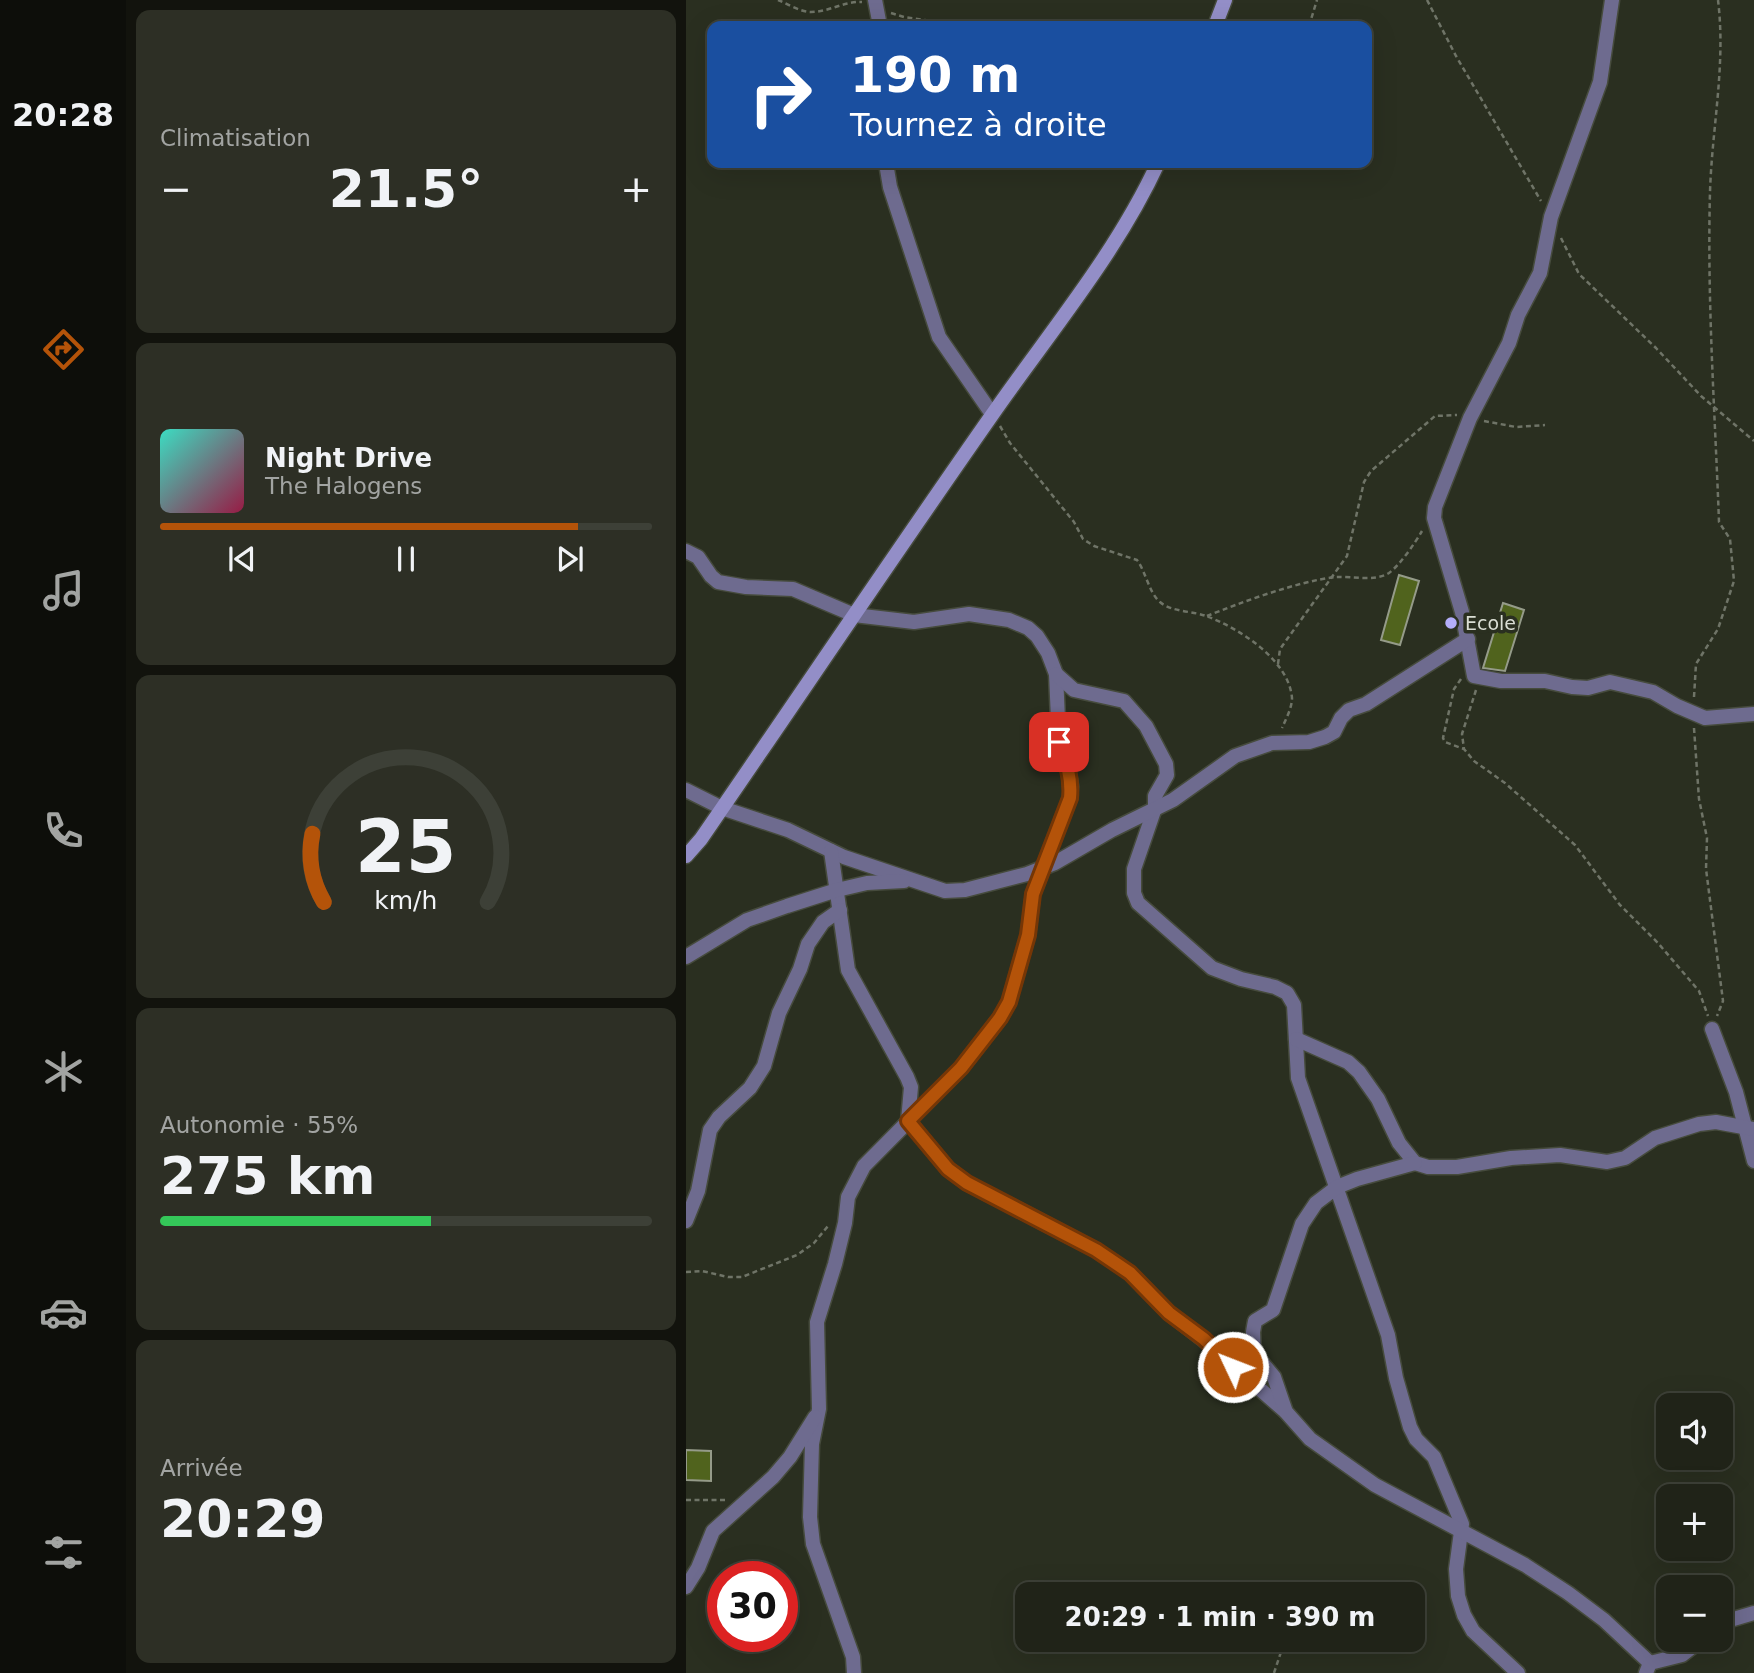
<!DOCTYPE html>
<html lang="fr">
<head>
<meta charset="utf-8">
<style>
	:root { --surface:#202318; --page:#2d2f25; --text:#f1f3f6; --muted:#a2a4a2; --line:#3d4037; --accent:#b45309 }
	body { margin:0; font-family:"DejaVu Sans",sans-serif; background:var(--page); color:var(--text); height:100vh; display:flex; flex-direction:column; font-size:26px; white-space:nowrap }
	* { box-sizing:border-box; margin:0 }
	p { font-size:23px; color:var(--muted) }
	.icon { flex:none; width:38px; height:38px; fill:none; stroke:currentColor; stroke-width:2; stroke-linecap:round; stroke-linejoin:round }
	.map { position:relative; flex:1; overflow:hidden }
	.details { display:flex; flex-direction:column; gap:10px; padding:10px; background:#12130d; width:560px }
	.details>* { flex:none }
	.hud { position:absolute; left:21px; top:21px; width:665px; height:147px; border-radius:14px; box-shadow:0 7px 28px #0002,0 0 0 2px var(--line); background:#1a4fa0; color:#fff; overflow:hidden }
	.fabs { position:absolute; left:970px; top:1393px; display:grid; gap:14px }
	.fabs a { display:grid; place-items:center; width:77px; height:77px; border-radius:14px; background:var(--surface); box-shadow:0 7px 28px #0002,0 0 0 2px var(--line); font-size:35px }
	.speed { position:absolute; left:21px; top:1561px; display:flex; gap:14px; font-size:35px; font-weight:700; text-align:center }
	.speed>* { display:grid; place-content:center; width:91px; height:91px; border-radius:50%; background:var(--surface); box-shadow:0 7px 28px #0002,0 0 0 2px var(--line); line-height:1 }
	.speed .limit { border:10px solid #d22; background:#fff; color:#111 }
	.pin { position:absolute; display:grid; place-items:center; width:60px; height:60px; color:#fff; margin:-30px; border-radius:14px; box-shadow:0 4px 10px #0006 }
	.me { position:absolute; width:77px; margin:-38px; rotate:313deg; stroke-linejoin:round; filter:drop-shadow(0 0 5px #0008) }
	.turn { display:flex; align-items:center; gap:24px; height:147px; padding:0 28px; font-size:32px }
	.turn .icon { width:91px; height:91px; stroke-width:2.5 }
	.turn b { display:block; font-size:49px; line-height:60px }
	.big { font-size:52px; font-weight:800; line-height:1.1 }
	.details .tile { flex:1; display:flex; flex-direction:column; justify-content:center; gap:10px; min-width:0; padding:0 24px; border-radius:14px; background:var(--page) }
	.details .dial { align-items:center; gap:0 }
	.dial svg { height:182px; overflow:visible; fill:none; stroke:var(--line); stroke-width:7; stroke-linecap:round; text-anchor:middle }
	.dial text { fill:var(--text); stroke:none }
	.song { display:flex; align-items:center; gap:21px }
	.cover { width:84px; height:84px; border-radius:10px; background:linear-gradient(135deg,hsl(170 70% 55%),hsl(340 70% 35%)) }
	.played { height:7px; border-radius:4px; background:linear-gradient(90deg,var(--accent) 85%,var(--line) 85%) }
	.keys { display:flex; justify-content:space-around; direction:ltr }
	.heat { display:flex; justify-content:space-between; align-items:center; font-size:38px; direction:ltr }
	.charge { height:10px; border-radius:5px; background:linear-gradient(90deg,#34c759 55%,var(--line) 0) }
	.trip { position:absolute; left:329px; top:1582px; width:410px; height:70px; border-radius:14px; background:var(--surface); box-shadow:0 7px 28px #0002,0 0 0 2px var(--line); font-weight:800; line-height:70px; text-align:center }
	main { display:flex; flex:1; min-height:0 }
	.dock { display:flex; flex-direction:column; width:126px; justify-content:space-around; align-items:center; background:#0d0e0a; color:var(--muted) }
	.dock .icon { width:49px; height:49px }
	.dock .selected { color:var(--accent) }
	.dock b { font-size:32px; color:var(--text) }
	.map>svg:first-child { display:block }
</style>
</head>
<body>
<main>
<nav class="dock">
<b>20:28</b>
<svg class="icon selected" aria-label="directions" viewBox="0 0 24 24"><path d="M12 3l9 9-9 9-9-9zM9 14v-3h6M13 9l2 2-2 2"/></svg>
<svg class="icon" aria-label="music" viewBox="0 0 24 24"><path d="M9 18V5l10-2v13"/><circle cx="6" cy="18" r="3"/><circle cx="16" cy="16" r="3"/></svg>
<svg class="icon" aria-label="phone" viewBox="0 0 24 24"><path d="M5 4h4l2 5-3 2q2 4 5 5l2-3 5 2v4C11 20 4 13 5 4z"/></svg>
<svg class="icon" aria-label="climate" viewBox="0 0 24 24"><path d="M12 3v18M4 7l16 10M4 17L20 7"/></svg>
<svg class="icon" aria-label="car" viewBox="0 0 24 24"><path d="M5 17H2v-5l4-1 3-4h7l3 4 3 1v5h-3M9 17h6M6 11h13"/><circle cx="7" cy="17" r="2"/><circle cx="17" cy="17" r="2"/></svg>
<svg class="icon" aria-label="filters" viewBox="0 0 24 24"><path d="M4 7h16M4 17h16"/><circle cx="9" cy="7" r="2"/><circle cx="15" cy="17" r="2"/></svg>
</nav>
<section class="details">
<div class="tile"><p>Climatisation</p>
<div class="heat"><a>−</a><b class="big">21.5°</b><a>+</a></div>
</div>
<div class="tile">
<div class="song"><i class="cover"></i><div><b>Night Drive</b><p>The Halogens</p></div></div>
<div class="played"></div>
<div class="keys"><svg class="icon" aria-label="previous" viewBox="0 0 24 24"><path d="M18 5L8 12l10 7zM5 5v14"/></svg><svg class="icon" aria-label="pause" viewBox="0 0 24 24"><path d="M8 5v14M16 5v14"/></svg><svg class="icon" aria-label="next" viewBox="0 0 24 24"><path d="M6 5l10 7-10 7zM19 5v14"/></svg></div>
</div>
<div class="tile dial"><svg viewBox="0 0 100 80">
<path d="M14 69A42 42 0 1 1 86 69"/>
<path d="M14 69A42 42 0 0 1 9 39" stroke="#b45309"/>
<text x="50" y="56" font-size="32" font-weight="700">25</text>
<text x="50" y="72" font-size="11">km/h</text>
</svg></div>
<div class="tile"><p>Autonomie · 55%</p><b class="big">275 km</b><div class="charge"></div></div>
<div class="tile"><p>Arrivée</p><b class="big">20:29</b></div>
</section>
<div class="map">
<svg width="1068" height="1673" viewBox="0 0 1068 1673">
	<rect width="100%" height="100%" fill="#2a2f20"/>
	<!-- building -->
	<g fill="#50631d" stroke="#959b89" stroke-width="2">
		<path d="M713 575 733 581 714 645 695 640Z"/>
		<path d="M817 603 838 610 819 671 797 668Z"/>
		<path d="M0 1450 25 1451V1481L0 1480Z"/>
	</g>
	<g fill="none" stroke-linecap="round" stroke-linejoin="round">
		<defs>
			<g id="street">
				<path d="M189 0 194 26"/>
				<path d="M926 0 914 82 865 217 854 273 832 315 823 343 784 418 749 507 748 518 776 612 788 676 815 681H859L886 687 902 688 924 682 967 692 991 706 1019 718 1068 714"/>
				<path d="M200 163 204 187 253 337 306 414"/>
				<path d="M0 551 12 557 25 576 32 582 60 587 107 589 168 615 228 622 283 614 323 620 342 628 351 636 362 653 370 674 373 742 383 774 385 786 384 798 347 894 342 935 323 1002 314 1018 275 1068 178 1166 162 1197 159 1223 149 1264 131 1322 133 1409 126 1444 124 1517 127 1544 167 1657 168 1673"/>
				<path d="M370 674 388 690 438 701 460 726 480 764 481 775 469 796V808L448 869V893L452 903 526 968 555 979 589 987 601 993 608 1005 612 1078 702 1335 710 1378 724 1427 730 1439 748 1457 776 1524 770 1569 772 1596 778 1615 787 1631 832 1673"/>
				<path d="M0 790 36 808 102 830 158 857 259 891 279 890 341 874 369 863 426 830 487 800 549 756 586 743 623 742 639 737 648 732 655 718 663 710 680 704 782 639"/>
				<path d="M145 851 162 970 221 1077 225 1087 222 1121 262 1169 281 1183 410 1250 444 1273 483 1313 518 1340 599 1411"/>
				<path d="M0 957 61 920 101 906 151 890 181 883 218 881"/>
				<path d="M1026 1029 1050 1092 1068 1161"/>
				<path d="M610 1039 662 1062 673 1072 692 1099 713 1143 729 1163 742 1167H771L825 1158 874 1155 921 1162 939 1158 969 1138 1013 1124 1030 1122 1068 1129"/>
				<path d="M729 1163 671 1179 651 1187 630 1203 616 1224 587 1310 569 1321 567 1332 568 1353 588 1377 600 1412 624 1439 689 1485 839 1565 882 1593 918 1620 964 1663"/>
				<path d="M0 1221 12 1191 24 1130 33 1117 64 1088 78 1066 93 1013 114 969 122 944 137 922 154 910"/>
				<path d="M0 1587 12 1568 27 1531 87 1477 104 1457 129 1417"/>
				<path d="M1034 1623 1068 1613"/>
				<path d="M960 1673 964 1663 996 1655 1015 1640"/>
			</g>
			<g id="secondary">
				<path d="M529 26 539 0"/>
				<path d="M0 856 15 839C112 698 208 555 306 415 363 333 430 254 472 163"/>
			</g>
		</defs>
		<!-- street casing -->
		<use href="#street" stroke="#464b3d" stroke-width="17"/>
		<!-- secondary casing -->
		<use href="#secondary" stroke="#464b3d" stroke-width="17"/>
		<!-- path -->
		<g stroke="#6f7467" stroke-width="2.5" stroke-dasharray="5 3.5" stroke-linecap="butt">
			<path d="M92 0C102 4 114 12 125 12 143 12 158 1 176 2"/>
			<path d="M741 0 770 56 855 201"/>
			<path d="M205 13 218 17 281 26"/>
			<path d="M623 26 631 0"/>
			<path d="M875 238 893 274 970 348 1015 396 1068 441"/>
			<path d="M798 421 830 427 859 425"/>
			<path d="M314 426 324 443 388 522 397 539 408 546 451 560C460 572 463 593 474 602 485 612 507 611 520 616 553 628 603 660 606 698 606 708 600 719 596 728"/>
			<path d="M521 616C556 602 613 581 650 577 665 576 689 582 703 573 714 565 729 543 736 531"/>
			<path d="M592 664 594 649 661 556 678 482 685 471 749 416 771 415"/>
			<path d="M775 679 768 689 757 738 759 742 778 749"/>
			<path d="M790 690 776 734 778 749 788 761 819 783 889 845 934 905 972 943 1013 991 1022 1016"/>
			<path d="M1008 697 1010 664 1032 629 1048 581 1044 539 1033 522C1029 412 1021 302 1024 192 1026 127 1040 65 1032 0"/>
			<path d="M1008 728 1013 799 1021 838 1020 869 1037 1001 1031 1016"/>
			<path d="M0 1272 16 1271 42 1277H56L111 1255 128 1243 142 1226"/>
			<path d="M0 1500H39"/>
			<path d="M588 1673 599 1640"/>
		</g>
		<!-- street -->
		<use href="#street" stroke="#6e6b8f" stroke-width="14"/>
		<!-- secondary -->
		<use href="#secondary" stroke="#938ec7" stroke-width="14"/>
	</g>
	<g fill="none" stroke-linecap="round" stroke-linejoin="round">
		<defs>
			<path id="route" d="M373 742C380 760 386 778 384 798L347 894 342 935 323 1002 314 1018 275 1068 222 1121 262 1169 281 1183 410 1250 444 1273 483 1313 518 1339 547 1367"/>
		</defs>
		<!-- route casing -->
		<use href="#route" stroke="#753606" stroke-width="18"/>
		<!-- route -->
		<use href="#route" stroke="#b45309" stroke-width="12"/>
	</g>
	<!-- markers -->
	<circle fill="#b3adf9" stroke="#2a2f20" stroke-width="2.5" cx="765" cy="623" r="7"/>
	<g text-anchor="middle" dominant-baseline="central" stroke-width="7" stroke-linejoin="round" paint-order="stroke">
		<!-- poi labels -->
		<g font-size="19" fill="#daded4" stroke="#2a2f20" text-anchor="start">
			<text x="779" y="623">Ecole</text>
		</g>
	</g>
</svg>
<div class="fabs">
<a><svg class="icon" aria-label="sound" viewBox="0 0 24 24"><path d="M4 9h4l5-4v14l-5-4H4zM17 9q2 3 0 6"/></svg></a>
<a>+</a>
<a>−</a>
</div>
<div class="speed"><div class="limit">30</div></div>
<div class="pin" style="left:373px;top:742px;background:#d93025"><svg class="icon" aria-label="arrive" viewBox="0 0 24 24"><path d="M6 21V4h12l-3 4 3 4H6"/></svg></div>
<svg class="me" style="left:547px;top:1367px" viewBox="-20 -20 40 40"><circle r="17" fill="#b45309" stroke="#fff" stroke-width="3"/><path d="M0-11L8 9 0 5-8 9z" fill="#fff"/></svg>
<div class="trip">20:29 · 1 min · 390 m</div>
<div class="hud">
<div class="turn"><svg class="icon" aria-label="right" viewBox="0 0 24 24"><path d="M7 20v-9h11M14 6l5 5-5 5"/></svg><div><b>190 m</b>Tournez à droite</div></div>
</div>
</div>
</main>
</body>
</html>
